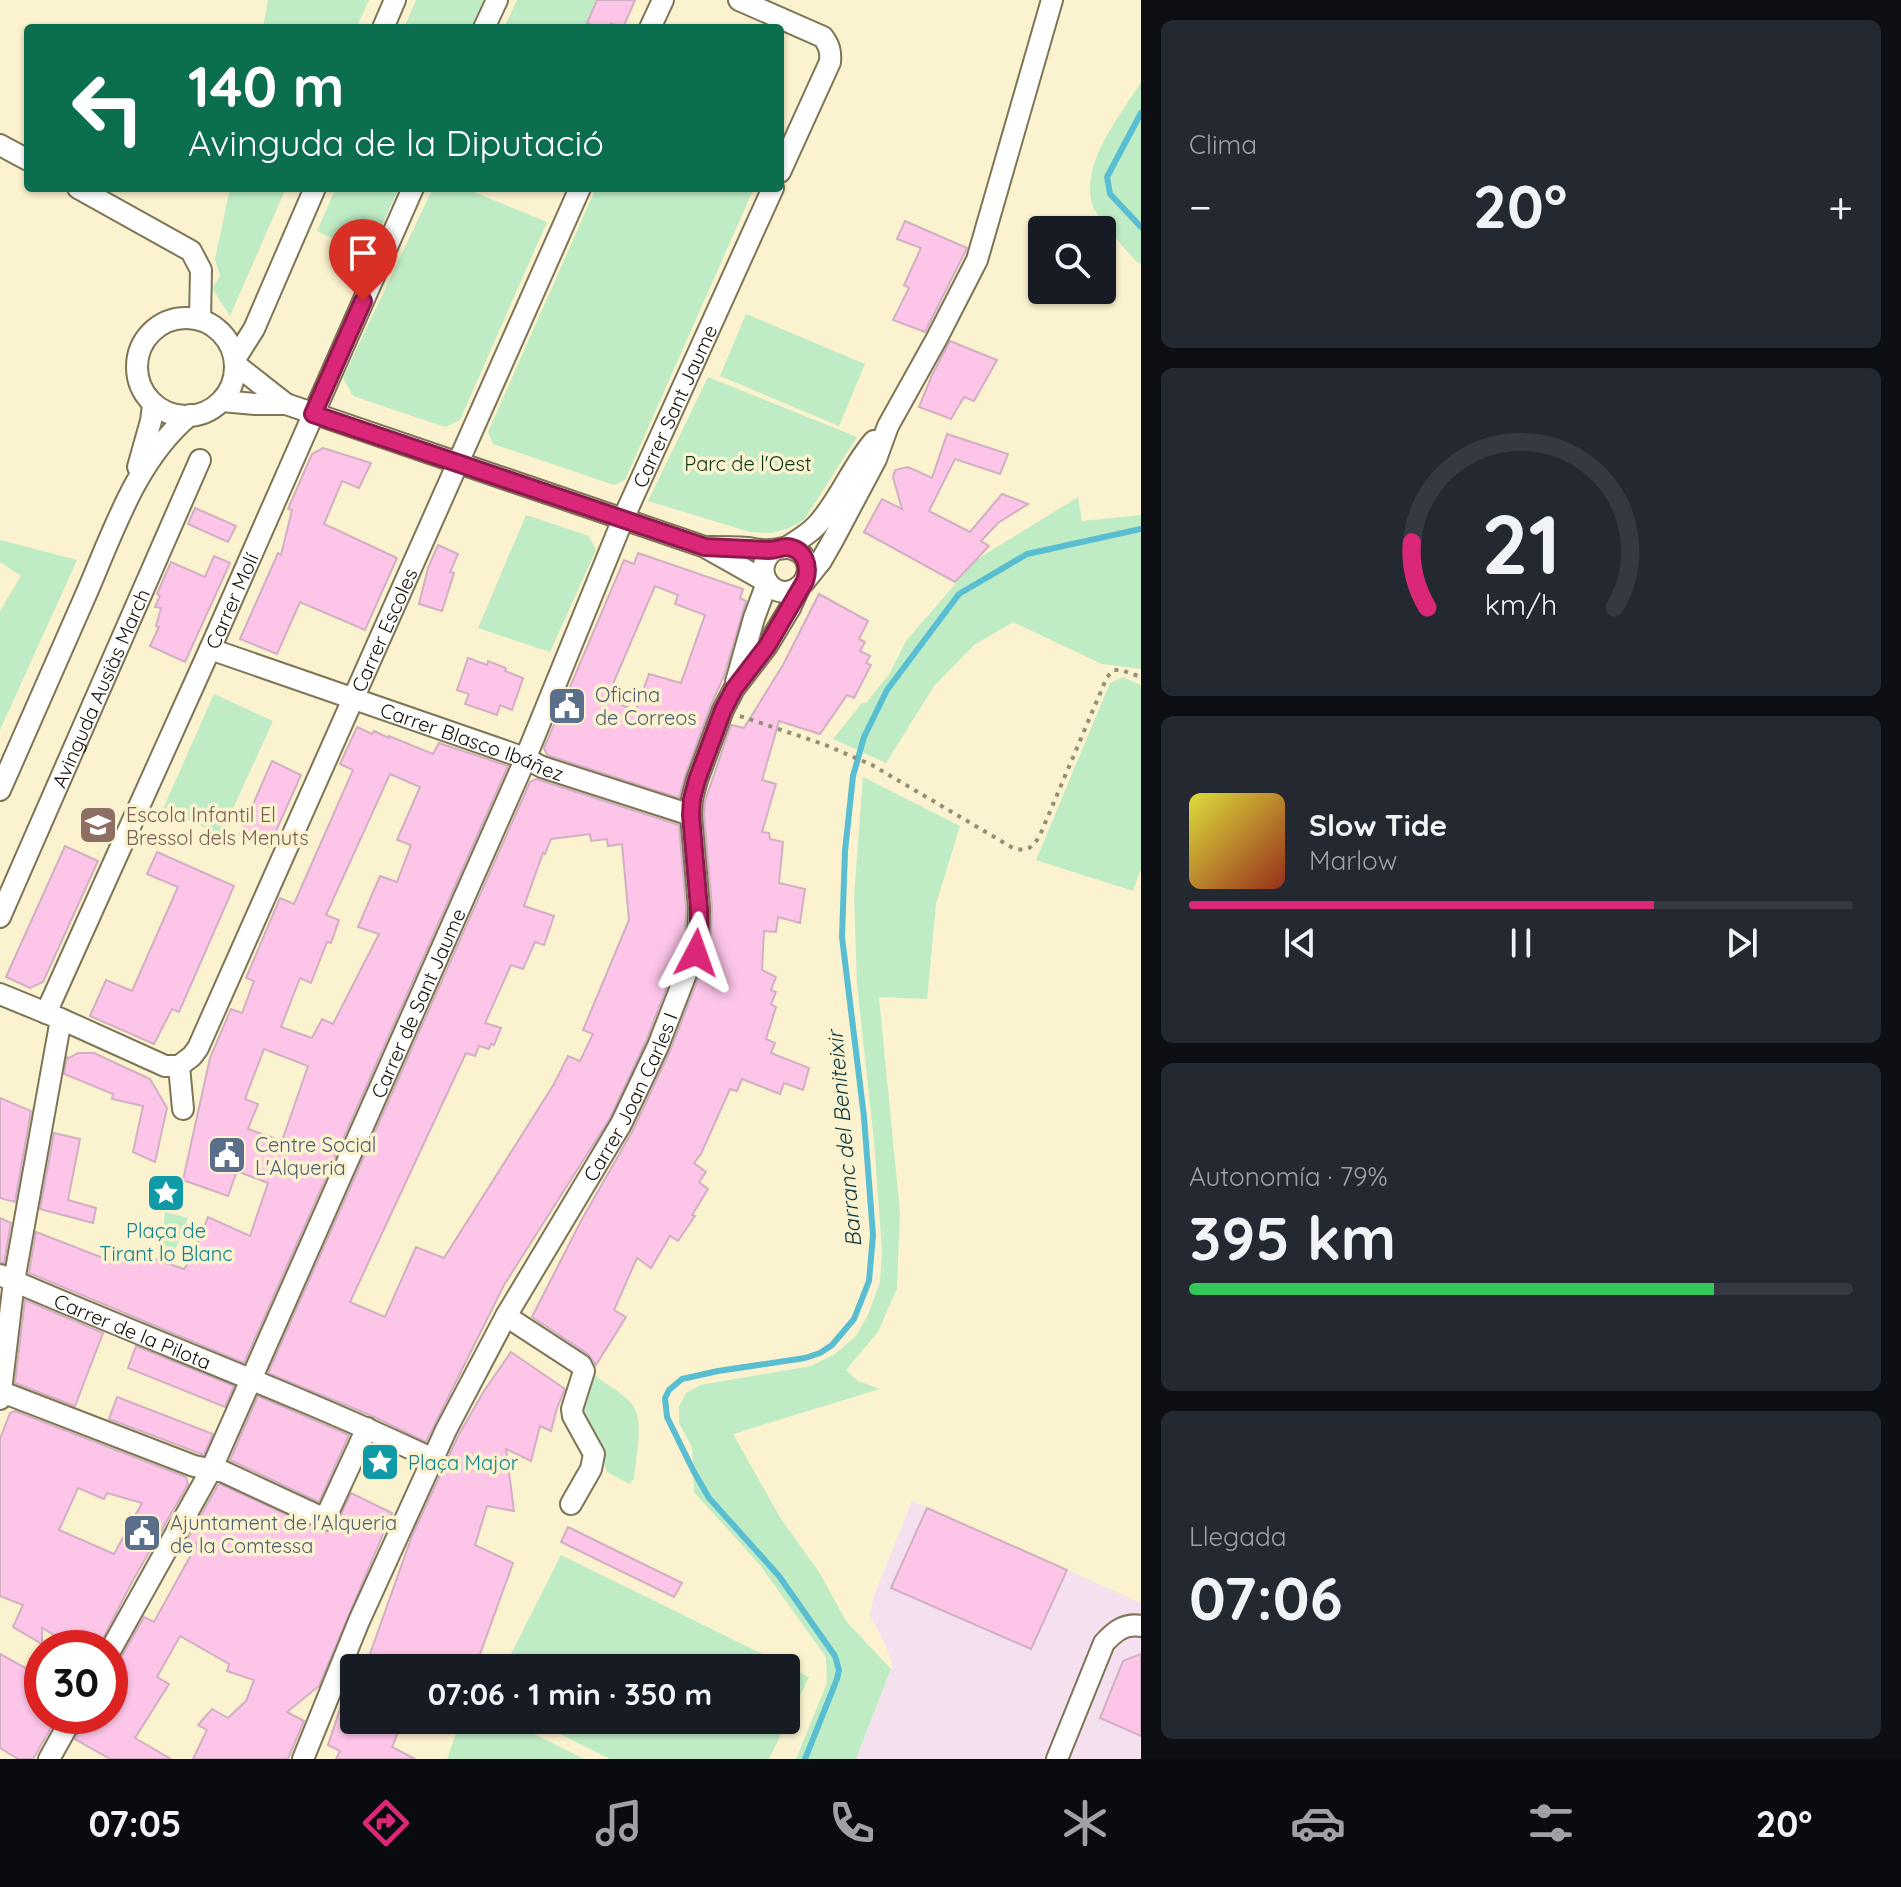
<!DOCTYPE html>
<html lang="es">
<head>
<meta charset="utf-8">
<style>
	:root { --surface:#171b24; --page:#242831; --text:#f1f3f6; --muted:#9ea1a6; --line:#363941; --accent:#db2777 }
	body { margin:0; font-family:Quicksand,sans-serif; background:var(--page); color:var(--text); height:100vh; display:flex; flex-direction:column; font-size:30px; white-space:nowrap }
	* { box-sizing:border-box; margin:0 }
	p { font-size:26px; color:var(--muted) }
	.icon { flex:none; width:44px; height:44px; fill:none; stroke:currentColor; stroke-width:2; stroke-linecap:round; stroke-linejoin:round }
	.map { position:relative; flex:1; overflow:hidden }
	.drawer { display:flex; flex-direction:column; gap:20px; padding:20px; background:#0d0f14; width:760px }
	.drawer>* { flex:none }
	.banner { position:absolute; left:24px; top:24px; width:760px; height:168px; border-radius:8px; box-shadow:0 2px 6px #0004; background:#0b6e4f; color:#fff; overflow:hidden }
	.tools { position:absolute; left:1028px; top:216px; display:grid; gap:16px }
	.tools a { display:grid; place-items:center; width:88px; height:88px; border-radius:8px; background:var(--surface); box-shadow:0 2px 6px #0004; font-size:40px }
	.speed { position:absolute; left:24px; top:1630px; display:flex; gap:16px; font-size:40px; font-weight:700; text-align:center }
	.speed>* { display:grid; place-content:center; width:104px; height:104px; border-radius:50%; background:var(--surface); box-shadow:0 2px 6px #0004; line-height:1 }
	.speed .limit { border:12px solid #d22; background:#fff; color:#111 }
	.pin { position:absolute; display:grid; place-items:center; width:68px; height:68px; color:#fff; margin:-82px -34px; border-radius:50% 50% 50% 0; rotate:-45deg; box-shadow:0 0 8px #0007 }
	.pin .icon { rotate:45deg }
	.me { position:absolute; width:88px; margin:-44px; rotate:4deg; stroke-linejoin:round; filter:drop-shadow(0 0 6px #0008) }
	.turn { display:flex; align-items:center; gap:28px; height:168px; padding:0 32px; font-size:36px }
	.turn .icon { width:104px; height:104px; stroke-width:2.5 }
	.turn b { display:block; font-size:56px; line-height:68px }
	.big { font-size:60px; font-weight:800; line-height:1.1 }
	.drawer .widget { flex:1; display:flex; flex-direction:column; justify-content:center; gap:12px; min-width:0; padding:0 28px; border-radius:12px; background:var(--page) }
	.drawer .dial { align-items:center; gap:0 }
	.dial svg { height:208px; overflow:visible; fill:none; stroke:var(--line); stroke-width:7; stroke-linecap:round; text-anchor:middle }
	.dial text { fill:var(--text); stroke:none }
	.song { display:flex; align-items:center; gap:24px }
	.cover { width:96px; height:96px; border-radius:12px; background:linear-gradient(135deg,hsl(60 70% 55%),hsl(10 70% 35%)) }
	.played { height:8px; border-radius:4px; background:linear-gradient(90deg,var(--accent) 70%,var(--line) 70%) }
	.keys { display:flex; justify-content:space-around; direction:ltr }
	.heat { display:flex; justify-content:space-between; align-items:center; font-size:44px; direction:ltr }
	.charge { height:12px; border-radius:6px; background:linear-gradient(90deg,#34c759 79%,var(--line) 0) }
	.trip { position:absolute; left:340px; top:1654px; width:460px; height:80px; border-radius:8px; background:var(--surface); box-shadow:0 2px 6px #0004; font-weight:800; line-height:80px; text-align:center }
	.tab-bar { display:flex; height:128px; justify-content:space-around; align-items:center; background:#090b0e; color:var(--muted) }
	.tab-bar .icon { width:56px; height:56px }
	.tab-bar .selected { color:var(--accent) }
	.tab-bar b { font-size:36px; color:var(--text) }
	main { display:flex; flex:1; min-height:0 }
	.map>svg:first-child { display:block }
</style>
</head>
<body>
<main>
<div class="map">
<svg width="1141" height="1759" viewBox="0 0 1141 1759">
	<rect width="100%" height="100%" fill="#fbf2cf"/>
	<!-- industrial -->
	<path fill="#f5e0f0" d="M912 1501 1141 1603V1759H856L893 1665 886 1646 870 1615 874 1596Z"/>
	<!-- green -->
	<g fill="#bfecc5">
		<path d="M268 0H369L356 28H263Z"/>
		<path d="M416 0H483L471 28H404Z"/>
		<path d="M517 0H596L586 23 598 28H504Z"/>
		<path d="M1141 82V264L1137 262C1127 251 1095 216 1092 204 1081 162 1120 116 1141 82Z"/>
		<path d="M230 188H286L230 316 212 288 220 276 215 259Z"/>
		<path d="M336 188H399L368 255 317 231Z"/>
		<path d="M433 188H464L547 222 460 420 445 427 353 396 343 378Z"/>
		<path d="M596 188H754L625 480 614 485 493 444 488 432Z"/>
		<path d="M746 314 865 364 839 426 720 376Z"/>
		<path d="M708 377 857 437 804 520 789 528 772 533 750 532 648 501Z"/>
		<path d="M1078 497 1082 521 1141 515V669L1102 664 1013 622 974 645 934 686 886 763 833 739 862 703H866L890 673 906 641 976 560Z"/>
		<path d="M526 515 589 536 596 550 550 652 478 628Z"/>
		<path d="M0 540 77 560 0 730V611L21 576 0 562Z"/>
		<path d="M1123 677 1141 685V869L1133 891 1036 860 1110 683Z"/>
		<path d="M214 694 273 721 221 835 163 809Z"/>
		<path d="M863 777 960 826 936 904 927 999 879 997 900 1213 897 1288 878 1332 846 1370 858 1381 880 1389 733 1434 781 1519 819 1572 846 1621 891 1669 856 1759H796L827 1683 826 1657 760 1565 694 1492 692 1447 679 1423V1406L686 1393 700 1385 811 1366 835 1354 856 1336 868 1315 880 1282 882 1251 874 1141 857 984 854 897Z"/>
		<path d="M165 1212 188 1218 175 1250 161 1248Z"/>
		<path d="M594 1375C606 1384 621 1392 631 1403 645 1418 636 1459 634 1479L629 1484 607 1472 599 1449 579 1414Z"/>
		<path d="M561 1555 809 1677 769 1759H610L532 1720H786V1668H504Z"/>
		<path d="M461 1720H506L584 1759H447Z"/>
	</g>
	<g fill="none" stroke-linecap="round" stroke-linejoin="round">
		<!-- stream -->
		<g stroke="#59bed2" stroke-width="6">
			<path d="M1141 113 1107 177 1110 194 1141 227"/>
			<path d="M805 1759 837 1679 839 1670 835 1656 779 1576 709 1498 694 1472 667 1417 665 1398 669 1390 682 1379 718 1371 805 1358 820 1353 832 1345 854 1319 869 1281 873 1235 864 1117 842 937 845 851 853 776 864 737 887 690 959 594 1027 554 1141 529"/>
		</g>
	</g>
	<!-- building -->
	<g fill="#fdc5e8" stroke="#d1b0c4" stroke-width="2" fill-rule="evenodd">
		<path d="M597 0H635L623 28 611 23 608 28H598L587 23Z"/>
		<path d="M905 221 967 248 925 332 893 320 909 288 904 285 921 248 897 239Z"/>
		<path d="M950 341 997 360 974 401 964 397 951 419 919 407 932 375Z"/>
		<path d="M947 434 1008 454 1000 474 955 459 929 511 970 532 1002 494 1028 504 998 523 981 541 989 546 955 582 864 532 882 499 902 509 893 477 895 470 908 467 932 478Z"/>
		<path d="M323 448 371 463 359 488 342 481 324 524 397 558 365 630 300 602 277 654 240 639 278 553 281 555 292 510 288 509 312 454Z"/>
		<path d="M195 508 236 526 228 542 188 524Z"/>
		<path d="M438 545 458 554 450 572 454 573 442 611 419 604 428 568Z"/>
		<path d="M638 553 743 589 740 598 746 601 724 676 711 705 685 776 679 798 547 755 544 748 624 560 634 564ZM655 586 678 595 675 604 705 615 681 683 649 674 636 710 606 700Z"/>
		<path d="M214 556 230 563 185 662 150 646 159 627 156 626 161 608 155 607 160 596 157 594 171 562 205 577Z"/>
		<path d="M819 594 868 621 859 639 865 642 860 651 870 656 866 663 871 665 854 698 847 695 820 734 779 721 762 780 776 784 762 832 769 833 770 839 783 842 779 883 805 889 800 923 778 917 776 932 764 931 762 970 776 977 771 990 776 992 771 1004 776 1007 766 1039 775 1043 771 1053 809 1068 803 1090 784 1083 780 1094 742 1079 737 1091 730 1089 701 1154 694 1163 706 1172 699 1182 708 1189 692 1215 695 1216 678 1241 670 1236 651 1268 637 1258 614 1310 626 1317 596 1365 588 1354 532 1317 581 1221 633 1130 670 1051 710 948 712 907 704 815 705 801 731 725 744 728 783 665Z"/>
		<path d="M468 658 487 665 488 661 506 668 505 671 523 678 512 710 500 705 497 715 465 704 469 694 457 690Z"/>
		<path d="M357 727 372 734 374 731 389 738V736L433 754 439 743 508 766 244 1363 29 1273 36 1232 103 1258 121 1252 122 1248 184 1269 192 1257 208 1217 250 1236 268 1183 237 1171 228 1196 183 1180 210 1058 231 1009 242 1013 254 981 246 978 280 898 294 904 353 770 340 764ZM390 774 420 787 397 840 411 845 397 882 380 876 358 927 379 934 333 1024 322 1019 312 1038 281 1027 300 978 311 983 327 942 331 943 339 920 326 915ZM264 1049 308 1066 282 1141 248 1129 258 1104 245 1099Z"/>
		<path d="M272 761 301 775 269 847 240 834Z"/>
		<path d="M536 779 679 825 686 908 685 940 646 1041 610 1118 504 1285 426 1442 372 1416 268 1373 530 782ZM590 834 591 841 607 839 608 846 622 844 629 920 583 1030 593 1034 580 1061 568 1056 554 1084 444 1258 416 1247 385 1317 350 1302 466 1053 475 1056 479 1046 489 1049 491 1044 494 1045 501 1028 485 1023 511 965 523 969 535 942 544 945 554 916 524 906 543 853 545 854 551 839Z"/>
		<path d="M65 846 98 861 43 982 30 988 6 977Z"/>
		<path d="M157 852 234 886 179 1012 172 1009 154 1044 90 1016 106 980 132 991 178 887 147 874Z"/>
		<path d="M78 1053H94L150 1079 167 1108 155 1162 133 1152 143 1106 112 1099 113 1094 64 1074 67 1057 69 1058Z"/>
		<path d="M0 1098 31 1111 15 1202 0 1198Z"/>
		<path d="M54 1133 80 1139 68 1200 96 1208 93 1223 40 1209Z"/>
		<path d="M0 1218 11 1223 4 1263 0 1262Z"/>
		<path d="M25 1300 103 1333 75 1406 15 1383Z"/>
		<path d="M136 1346 234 1386 225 1407 128 1368Z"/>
		<path d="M511 1352 565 1389 557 1408 551 1431 540 1426 531 1461 506 1449 514 1511 487 1506 475 1545 513 1563 475 1668H365L412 1536 458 1436 484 1391Z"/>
		<path d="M258 1396 349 1435 319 1502 230 1460Z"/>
		<path d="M117 1397 213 1434 204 1455 109 1419Z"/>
		<path d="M15 1411 186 1477 188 1484 132 1582 98 1648H77L42 1628V1644L13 1627 23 1605 0 1596V1439L10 1413ZM78 1488 104 1499 107 1493 142 1503 114 1554 59 1530Z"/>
		<path d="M220 1484 325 1532 332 1530 336 1525 351 1493 392 1513 319 1686 287 1712 304 1721 288 1759H193L207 1730 198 1725 212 1709 228 1718 246 1701 254 1680 227 1671 229 1664 180 1636 157 1677 169 1684 135 1738 171 1759H110L75 1739 86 1716H110V1677L144 1617 154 1622 197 1544 188 1538 218 1485Z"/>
		<path d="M927 1508 1067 1570 1031 1649 891 1588Z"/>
		<path d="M568 1527 682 1583 674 1597 561 1542Z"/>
		<path d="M0 1654 42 1677V1716H58L33 1759H18L0 1748Z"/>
		<path d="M1141 1654V1736L1100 1718 1123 1661Z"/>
		<path d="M354 1668V1720H403L392 1747 415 1759H336L340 1751 328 1745 343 1700 341 1699Z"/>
	</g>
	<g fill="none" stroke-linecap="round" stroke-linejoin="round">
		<defs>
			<g id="minor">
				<path d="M739 0 823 37C829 45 831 51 830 62L780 172"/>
				<path d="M383 28 395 0"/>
				<path d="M484 28 497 0"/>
				<path d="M650 28 663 0"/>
				<path d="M0 145 28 160"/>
				<path d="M78 188 191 251 201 270 200 319"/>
				<circle cx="186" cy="367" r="49"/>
				<path d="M235 359 254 329 315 188"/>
				<path d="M235 364 286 404"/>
				<path d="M222 401 255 404H286L705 547 767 582"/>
				<path d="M138 467 151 421 153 405"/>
				<path d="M710 547C722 547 735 547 747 548 755 549 764 551 771 550 780 550 786 545 795 550 803 553 808 561 808 570 807 576 805 582 800 586 778 606 747 572 774 550"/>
				<path d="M787 547C797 541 809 534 817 525 840 500 852 466 874 441"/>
				<path d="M805 581 821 561 833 540 876 459 888 426 937 338 977 260 1052 0"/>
				<path id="s1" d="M210 649 525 758 542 767 691 815"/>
				<path d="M736 682 754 618 767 583"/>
				<path d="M0 790C28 726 56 663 84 599 112 536 135 460 190 415"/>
				<path id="s2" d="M0 917 200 460"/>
				<path d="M0 994 61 1019 165 1066H179"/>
				<path id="s3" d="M46 1013 210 649 413 188"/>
				<path id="s4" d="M179 1066 192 1056 198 1048 580 188"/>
				<path d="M179 1066 183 1109"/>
				<path id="s5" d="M0 1275C144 1338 291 1392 433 1459"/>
				<path d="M506 1316 581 1365 584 1371 572 1409 573 1416 594 1454 591 1469 571 1504"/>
				<path d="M2 1392 194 1466 224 1472 325 1519 367 1428"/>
				<path d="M0 1399 14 1281 61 1019"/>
				<path id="s6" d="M110 1651 211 1470 521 769 623 519 773 188"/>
				<path d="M49 1759 73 1716"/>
				<path id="s7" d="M303 1759 359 1621 446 1430 506 1316 621 1124 658 1046 698 943 699 908 691 815 692 799 697 780 723 710 734 689 767 646 790 608 800 586"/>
				<path d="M1057 1759 1104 1643C1115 1631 1125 1623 1141 1626"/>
			</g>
		</defs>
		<!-- minor casing -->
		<use href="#minor" stroke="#7d7556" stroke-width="24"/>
		<!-- path -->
		<path stroke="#948e76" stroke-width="4" stroke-dasharray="4 6" stroke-linecap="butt" d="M740 716 823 744 872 765 1013 848C1027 852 1033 848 1040 835L1107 677 1114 670H1121L1141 677"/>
		<!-- minor -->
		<use href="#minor" stroke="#fff" stroke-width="20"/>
	</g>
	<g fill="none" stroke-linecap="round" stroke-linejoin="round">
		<defs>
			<path id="route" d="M363 301 313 414 705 547C727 548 748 549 769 550 776 550 781 547 787 547 805 549 810 566 805 581L767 646 734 689 723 710 697 780 692 799 691 815 699 908V934L696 953"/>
		</defs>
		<!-- route casing -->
		<use href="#route" stroke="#8e194d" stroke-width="20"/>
		<!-- route -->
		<use href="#route" stroke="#db2777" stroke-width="14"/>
	</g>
	<!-- icons -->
	<defs>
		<symbol id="civic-square" viewBox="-11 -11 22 22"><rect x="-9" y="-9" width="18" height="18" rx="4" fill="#5c6f8a" stroke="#fbf2cf"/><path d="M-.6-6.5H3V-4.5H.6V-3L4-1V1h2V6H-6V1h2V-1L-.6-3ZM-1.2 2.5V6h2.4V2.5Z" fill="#fff"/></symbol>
		<symbol id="school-square" viewBox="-11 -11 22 22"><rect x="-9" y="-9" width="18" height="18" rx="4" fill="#8d6e63" stroke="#fbf2cf"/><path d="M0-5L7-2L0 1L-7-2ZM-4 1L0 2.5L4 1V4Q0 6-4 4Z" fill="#fff"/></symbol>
		<symbol id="sight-square" viewBox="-11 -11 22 22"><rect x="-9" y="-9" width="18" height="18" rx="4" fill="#0f9aa8" stroke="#fbf2cf"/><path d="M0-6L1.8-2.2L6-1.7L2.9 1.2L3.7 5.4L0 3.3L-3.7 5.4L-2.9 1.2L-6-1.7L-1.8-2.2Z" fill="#fff"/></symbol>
	</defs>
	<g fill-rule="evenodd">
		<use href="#civic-square" x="545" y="684" width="44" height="44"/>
		<use href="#school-square" x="76" y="803" width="44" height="44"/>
		<use href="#civic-square" x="205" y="1133" width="44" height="44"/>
		<use href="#sight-square" x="144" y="1171" width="44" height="44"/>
		<use href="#sight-square" x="358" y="1440" width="44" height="44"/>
		<use href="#civic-square" x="120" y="1511" width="44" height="44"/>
	</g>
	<g text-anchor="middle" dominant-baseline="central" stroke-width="7" stroke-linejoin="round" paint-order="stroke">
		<!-- street labels -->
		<g font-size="20" fill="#120f04" stroke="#fbf2cf">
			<text stroke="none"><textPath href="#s6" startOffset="1368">Carrer Sant Jaume</textPath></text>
			<text stroke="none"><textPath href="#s3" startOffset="452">Carrer Molí</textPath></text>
			<text stroke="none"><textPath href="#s4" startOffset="484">Carrer Escoles</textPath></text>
			<text stroke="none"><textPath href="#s2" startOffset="250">Avinguda Ausiàs March</textPath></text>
			<text stroke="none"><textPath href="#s1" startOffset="278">Carrer Blasco Ibáñez</textPath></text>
			<text stroke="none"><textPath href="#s6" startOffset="718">Carrer de Sant Jaume</textPath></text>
			<text stroke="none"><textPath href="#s7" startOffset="740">Carrer Joan Carles I</textPath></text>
			<text stroke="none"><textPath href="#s5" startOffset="144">Carrer de la Pilota</textPath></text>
		</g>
		<!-- park labels -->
		<g font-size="20" fill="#0b3918" stroke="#fbf2cf">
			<text x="748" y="463">Parc de l'Oest</text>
		</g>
		<!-- service labels -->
		<g font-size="20" fill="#4e5e75" stroke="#fbf2cf" text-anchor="start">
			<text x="595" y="694">Oficina<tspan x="595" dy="23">de Correos</tspan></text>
			<text x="255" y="1144">Centre Social<tspan x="255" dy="23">L'Alqueria</tspan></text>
			<text x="170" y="1522">Ajuntament de l'Alqueria<tspan x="170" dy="23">de la Comtessa</tspan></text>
		</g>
		<!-- education labels -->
		<g font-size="20" fill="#785e54" stroke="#fbf2cf" text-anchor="start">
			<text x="126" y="814">Escola Infantil El<tspan x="126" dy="23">Bressol dels Menuts</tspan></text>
		</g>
		<!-- culture labels -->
		<g font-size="20" fill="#0d838f" stroke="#fbf2cf">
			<text x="166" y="1230">Plaça de<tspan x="166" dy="23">Tirant lo Blanc</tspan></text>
			<text x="408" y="1462" text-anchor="start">Plaça Major</text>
		</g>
		<!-- water labels -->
		<g font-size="22" font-style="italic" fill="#0a3a43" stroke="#fbf2cf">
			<text transform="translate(844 1139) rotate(-95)">Barranc del Beniteixir</text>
		</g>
	</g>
</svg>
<div class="tools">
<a><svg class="icon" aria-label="search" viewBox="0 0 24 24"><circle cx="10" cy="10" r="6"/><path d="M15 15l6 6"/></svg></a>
</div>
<div class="speed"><div class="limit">30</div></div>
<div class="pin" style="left:363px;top:301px;background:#d93025"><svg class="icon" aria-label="arrive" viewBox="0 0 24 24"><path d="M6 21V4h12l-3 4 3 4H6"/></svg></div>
<svg class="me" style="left:696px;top:953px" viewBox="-20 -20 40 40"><path d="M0-17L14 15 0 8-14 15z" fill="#db2777" stroke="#fff" stroke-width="4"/></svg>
<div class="trip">07:06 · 1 min · 350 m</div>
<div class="banner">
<div class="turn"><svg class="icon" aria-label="left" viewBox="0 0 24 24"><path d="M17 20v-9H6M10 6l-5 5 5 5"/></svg><div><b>140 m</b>Avinguda de la Diputació</div></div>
</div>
</div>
<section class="drawer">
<div class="widget"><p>Clima</p>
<div class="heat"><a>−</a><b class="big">20°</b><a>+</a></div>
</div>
<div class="widget dial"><svg viewBox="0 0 100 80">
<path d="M14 69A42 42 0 1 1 86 69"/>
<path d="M14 69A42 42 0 0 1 8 44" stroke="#db2777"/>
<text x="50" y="56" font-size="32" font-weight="700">21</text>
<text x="50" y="72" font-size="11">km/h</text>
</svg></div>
<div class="widget">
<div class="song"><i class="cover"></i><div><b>Slow Tide</b><p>Marlow</p></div></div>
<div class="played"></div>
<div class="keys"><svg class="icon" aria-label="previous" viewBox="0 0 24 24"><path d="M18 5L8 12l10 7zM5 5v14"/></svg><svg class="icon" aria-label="pause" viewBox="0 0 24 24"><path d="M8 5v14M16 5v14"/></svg><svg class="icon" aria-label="next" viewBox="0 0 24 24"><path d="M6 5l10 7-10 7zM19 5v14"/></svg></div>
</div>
<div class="widget"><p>Autonomía · 79%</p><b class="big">395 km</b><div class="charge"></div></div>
<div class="widget"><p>Llegada</p><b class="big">07:06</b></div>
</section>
</main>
<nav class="tab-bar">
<b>07:05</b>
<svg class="icon selected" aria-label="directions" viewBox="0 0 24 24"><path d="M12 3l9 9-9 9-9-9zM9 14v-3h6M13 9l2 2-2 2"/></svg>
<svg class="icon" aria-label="music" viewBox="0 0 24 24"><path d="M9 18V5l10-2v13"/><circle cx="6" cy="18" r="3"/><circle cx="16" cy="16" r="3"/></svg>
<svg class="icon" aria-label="phone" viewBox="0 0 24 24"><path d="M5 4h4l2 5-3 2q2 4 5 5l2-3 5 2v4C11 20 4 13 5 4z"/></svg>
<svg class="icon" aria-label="climate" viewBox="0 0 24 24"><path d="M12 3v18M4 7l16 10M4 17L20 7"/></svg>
<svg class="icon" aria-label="car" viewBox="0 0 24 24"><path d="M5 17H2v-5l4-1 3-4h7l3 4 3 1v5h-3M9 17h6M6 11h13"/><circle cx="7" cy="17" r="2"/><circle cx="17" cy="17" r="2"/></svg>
<svg class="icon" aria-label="filters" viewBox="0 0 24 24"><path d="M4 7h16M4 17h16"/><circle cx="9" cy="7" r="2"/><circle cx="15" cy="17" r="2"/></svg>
<b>20°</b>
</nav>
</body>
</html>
